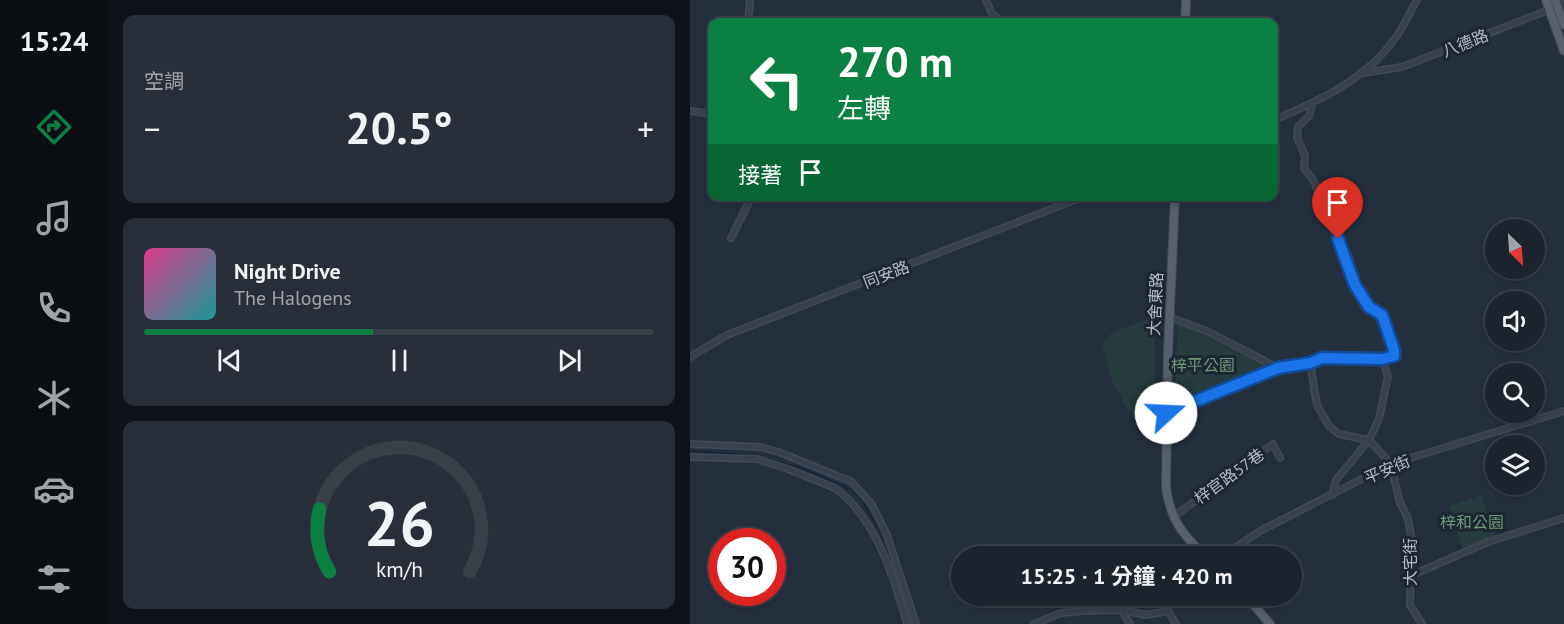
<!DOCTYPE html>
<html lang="zh-TW">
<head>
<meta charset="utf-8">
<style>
	:root { --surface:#1b232e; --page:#282f3a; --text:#f1f3f6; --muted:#a0a4aa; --line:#39404a; --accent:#0b8043 }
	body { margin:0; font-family:"PT Sans","Noto Sans TC",sans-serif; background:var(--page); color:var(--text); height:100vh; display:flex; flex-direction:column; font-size:22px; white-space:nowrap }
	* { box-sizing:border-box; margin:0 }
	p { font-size:20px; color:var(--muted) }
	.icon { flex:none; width:33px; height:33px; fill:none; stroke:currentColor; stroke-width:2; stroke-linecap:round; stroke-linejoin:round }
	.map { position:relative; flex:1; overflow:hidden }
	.sheet { display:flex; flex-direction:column; gap:15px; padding:15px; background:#0f1319; width:582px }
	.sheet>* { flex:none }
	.banner { position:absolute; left:18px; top:18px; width:570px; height:183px; border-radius:12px; box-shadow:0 3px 9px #0003,0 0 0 2px var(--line); background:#0b8043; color:#fff; overflow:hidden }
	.needle { width:39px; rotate:155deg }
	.fabs { position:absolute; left:795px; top:219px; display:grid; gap:12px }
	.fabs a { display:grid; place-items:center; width:60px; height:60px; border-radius:50%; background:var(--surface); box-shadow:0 3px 9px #0003,0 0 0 2px var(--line); font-size:30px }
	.speed { position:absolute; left:18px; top:528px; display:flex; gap:12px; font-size:30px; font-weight:700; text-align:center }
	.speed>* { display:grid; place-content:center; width:78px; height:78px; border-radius:50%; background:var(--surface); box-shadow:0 3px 9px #0003,0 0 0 2px var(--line); line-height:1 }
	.speed .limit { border:9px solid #d22; background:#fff; color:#111 }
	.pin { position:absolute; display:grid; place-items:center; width:51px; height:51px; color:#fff; margin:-62px -26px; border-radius:50% 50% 50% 0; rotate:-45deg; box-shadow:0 0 6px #0007 }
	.pin .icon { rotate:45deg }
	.me { position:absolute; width:66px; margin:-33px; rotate:70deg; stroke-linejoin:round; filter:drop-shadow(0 0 4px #0008) }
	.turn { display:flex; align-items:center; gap:21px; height:126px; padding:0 30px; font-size:27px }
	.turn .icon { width:78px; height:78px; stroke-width:2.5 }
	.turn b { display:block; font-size:42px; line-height:51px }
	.then { display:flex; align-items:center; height:57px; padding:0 30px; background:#0003; gap:12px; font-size:22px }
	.big { font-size:45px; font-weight:700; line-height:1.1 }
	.sheet .card { flex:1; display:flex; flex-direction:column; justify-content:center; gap:9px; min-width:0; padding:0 21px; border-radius:12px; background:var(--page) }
	.sheet .dial { align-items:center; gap:0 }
	.dial svg { height:156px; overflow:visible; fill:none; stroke:var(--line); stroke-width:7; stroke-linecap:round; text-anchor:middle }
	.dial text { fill:var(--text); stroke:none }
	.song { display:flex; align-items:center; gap:18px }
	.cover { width:72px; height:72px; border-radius:9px; background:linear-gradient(135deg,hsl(330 70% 55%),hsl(180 70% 35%)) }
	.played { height:6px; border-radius:3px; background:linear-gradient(90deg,var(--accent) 45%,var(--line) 45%) }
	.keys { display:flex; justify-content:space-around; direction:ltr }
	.heat { display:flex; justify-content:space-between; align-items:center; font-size:33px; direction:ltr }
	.trip { position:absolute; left:261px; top:546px; width:351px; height:60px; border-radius:30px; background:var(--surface); box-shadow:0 3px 9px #0003,0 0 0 2px var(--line); font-weight:700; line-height:60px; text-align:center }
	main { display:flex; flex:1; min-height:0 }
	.dock { display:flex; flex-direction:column; width:108px; justify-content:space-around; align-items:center; background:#0b0e12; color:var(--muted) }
	.dock .icon { width:42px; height:42px }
	.dock .current { color:var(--accent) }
	.dock b { font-size:27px; color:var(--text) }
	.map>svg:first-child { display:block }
</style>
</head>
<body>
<main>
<nav class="dock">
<b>15:24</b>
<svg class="icon current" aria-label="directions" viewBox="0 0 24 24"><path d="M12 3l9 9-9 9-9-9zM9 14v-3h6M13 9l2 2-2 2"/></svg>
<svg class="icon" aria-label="music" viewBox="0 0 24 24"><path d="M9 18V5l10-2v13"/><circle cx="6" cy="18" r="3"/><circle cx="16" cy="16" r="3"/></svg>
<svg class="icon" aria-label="phone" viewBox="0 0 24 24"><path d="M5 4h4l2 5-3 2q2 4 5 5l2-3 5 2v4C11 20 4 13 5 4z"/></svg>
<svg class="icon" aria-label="climate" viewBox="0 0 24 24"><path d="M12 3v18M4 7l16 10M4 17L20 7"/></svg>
<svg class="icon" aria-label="car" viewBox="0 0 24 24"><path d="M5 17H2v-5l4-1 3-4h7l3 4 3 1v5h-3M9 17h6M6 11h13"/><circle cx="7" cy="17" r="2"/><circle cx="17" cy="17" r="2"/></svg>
<svg class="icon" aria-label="filters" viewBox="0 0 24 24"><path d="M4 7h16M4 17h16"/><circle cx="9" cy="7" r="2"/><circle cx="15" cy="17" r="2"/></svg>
</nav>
<section class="sheet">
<div class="card"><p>空調</p>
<div class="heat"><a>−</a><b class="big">20.5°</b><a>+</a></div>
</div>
<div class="card">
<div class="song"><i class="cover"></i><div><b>Night Drive</b><p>The Halogens</p></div></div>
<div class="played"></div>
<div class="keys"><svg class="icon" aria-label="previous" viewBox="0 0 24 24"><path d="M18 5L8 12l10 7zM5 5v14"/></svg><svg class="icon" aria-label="pause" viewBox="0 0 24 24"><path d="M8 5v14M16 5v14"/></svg><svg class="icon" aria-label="next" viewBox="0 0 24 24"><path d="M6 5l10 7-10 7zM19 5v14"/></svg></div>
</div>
<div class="card dial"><svg viewBox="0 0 100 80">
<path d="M14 69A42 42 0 1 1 86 69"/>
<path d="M14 69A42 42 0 0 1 9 37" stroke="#0b8043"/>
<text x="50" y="56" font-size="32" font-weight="700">26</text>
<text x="50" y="72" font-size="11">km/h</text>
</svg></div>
</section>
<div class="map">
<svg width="874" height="624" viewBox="0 0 874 624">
	<rect width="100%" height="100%" fill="#242f3e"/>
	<!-- green -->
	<g fill="#263c3f">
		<path d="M464 317V434L450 431 423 383 412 343 423 332Z"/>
		<path d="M488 322 581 368 483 408Z"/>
		<path d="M791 495 806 538 773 549 759 506Z"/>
	</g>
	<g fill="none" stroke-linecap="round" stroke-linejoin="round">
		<!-- stream -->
		<path stroke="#17263c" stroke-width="1.5" d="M0 451 62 455 112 468 159 489 170 498 197 541"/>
		<defs>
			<g id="minor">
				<path d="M296 0 302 14 313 22"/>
				<path d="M58 22 60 0"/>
				<path d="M673 73 712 67 874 4"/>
				<path d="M0 111 22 114"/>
				<path d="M584 120C629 101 677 79 706 37 714 26 720 12 727 0"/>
				<path d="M41 238 62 196"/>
				<path d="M479 317 517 331 588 368"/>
				<path d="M0 357 37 335 395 196"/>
				<path d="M620 363 627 405 639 426 649 434 679 440 701 464 709 500 718 519 722 540 720 605 732 624"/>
				<path d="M476 413 588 368 620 363 632 358 692 359 704 356V350L692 315 679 307 665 285 658 264 642 227 636 204 629 196 625 183 614 168 615 156 607 137 608 127 619 116 622 104"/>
				<path d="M0 444 70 447 89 452 162 482 182 505 197 535 226 624"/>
				<path d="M0 457 67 459 98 469 145 488C186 518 204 577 217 624"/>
				<path d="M642 495 646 480 679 440 689 419 698 376 692 359"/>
				<path d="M483 517 583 444 590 458"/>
				<path d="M497 556 506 548"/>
				<path d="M533 556 570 531 701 464 874 411"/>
				<path d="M720 576 798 542 874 518"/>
				<path d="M478 596V611L486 624"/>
				<path d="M344 624 371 613 394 611 431 610 456 615 478 611"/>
				<path d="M440 624 431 610 449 596"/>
			</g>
			<g id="primary">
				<path d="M856 0 874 51"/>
				<path d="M865 0 874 25"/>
				<path d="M495 22 496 0"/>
				<path d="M485 196 478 352 476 487C480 519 492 534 515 556"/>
				<path d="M556 596 580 624"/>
			</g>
		</defs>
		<!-- minor casing -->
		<use href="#minor" stroke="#414a57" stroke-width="8"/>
		<!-- primary casing -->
		<use href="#primary" stroke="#414a57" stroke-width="10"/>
		<!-- minor -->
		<use href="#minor" stroke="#38414e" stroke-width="5"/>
		<!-- primary -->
		<use href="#primary" stroke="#56606e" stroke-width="8"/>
	</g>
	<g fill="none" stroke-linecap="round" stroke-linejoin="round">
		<defs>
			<path id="route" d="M476 413 588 368 620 363 632 358 692 359 704 356V350L692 315 679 307 665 285 648 239"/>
		</defs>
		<!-- route casing -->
		<use href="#route" stroke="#114b97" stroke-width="15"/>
		<!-- route -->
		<use href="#route" stroke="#1a73e8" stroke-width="10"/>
	</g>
	<g text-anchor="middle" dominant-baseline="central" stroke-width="6" stroke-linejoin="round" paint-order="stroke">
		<!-- street labels -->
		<g font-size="16" fill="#b4bcc9" stroke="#1d2633">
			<text transform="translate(775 43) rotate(-22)">八德路</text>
			<text transform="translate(196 274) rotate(-21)">同安路</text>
			<text transform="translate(465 304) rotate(-87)">大舍東路</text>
			<text transform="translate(697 469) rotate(-23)">平安街</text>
			<text transform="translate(539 476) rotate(-36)">梓官路57巷</text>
			<text transform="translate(720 562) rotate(-90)">大宅街</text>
		</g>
		<!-- park labels -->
		<g font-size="16" fill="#6b9a76" stroke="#1d2633">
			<text x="513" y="365">梓平公園</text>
			<text x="782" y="522">梓和公園</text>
		</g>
	</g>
</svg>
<div class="fabs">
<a><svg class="needle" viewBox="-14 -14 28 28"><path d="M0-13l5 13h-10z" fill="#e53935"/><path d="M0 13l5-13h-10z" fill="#a0a4aa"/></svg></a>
<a><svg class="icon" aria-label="sound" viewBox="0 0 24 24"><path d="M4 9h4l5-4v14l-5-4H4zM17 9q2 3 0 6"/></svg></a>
<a><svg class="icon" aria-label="search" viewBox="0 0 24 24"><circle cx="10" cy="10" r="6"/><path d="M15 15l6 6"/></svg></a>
<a><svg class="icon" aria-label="layers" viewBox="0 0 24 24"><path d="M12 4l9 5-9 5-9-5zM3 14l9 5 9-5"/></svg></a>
</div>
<div class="speed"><div class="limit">30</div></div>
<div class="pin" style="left:648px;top:239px;background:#d93025"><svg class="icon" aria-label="arrive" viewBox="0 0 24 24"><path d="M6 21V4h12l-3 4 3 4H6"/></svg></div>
<svg class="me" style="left:476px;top:413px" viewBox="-20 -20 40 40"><circle r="19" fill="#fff"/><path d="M0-13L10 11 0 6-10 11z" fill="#1a73e8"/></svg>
<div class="trip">15:25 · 1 分鐘 · 420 m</div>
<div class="banner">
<div class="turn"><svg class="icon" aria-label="left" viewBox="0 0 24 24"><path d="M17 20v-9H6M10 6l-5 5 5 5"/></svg><div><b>270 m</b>左轉</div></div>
<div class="then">接著<svg class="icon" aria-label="arrive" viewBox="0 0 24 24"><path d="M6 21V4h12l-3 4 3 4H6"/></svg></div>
</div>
</div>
</main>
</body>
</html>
